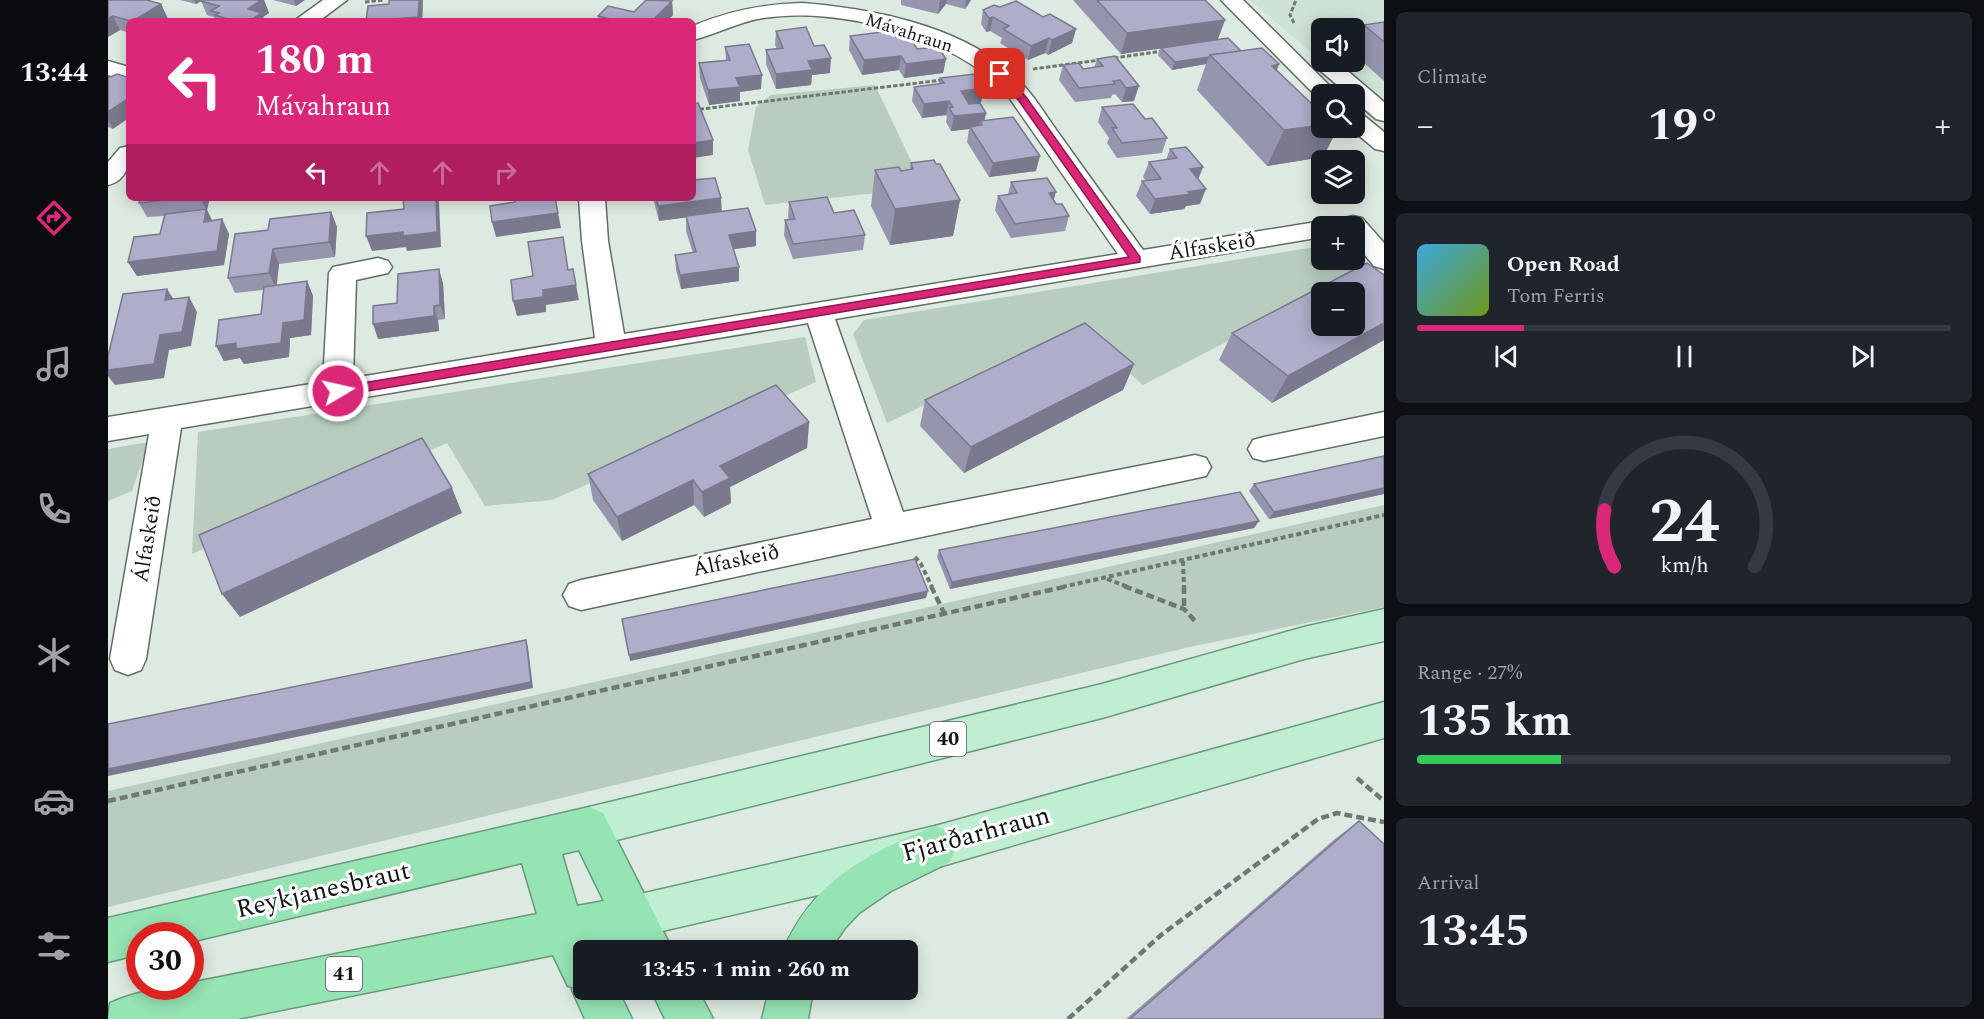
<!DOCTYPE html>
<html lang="en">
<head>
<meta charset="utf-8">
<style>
	:root { --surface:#171b24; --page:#20242c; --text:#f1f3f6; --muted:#9ea1a6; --line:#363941; --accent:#db2777 }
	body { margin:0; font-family:Spectral,serif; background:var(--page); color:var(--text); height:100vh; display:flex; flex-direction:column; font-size:22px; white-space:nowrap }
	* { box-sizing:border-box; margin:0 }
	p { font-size:20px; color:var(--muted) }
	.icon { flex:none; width:33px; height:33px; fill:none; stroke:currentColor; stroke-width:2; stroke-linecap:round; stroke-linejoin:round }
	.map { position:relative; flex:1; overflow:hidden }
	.sheet { display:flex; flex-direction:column; gap:12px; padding:12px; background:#0d0f14; width:600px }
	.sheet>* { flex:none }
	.top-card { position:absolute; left:18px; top:18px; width:570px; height:183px; border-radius:9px; box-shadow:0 3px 15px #0003; background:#db2777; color:#fff; overflow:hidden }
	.fabs { position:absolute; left:1203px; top:18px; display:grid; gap:12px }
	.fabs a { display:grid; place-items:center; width:54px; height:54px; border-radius:9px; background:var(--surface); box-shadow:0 3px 15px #0003; font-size:30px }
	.speed { position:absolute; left:18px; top:922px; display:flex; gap:12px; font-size:30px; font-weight:700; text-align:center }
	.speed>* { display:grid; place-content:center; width:78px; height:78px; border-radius:50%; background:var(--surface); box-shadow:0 3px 15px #0003; line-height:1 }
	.speed .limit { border:9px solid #d22; background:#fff; color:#111 }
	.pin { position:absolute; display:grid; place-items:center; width:51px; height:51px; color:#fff; margin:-26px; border-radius:12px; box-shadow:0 3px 9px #0006 }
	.me { position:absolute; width:66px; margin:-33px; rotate:81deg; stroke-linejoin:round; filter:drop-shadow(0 0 4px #0008) }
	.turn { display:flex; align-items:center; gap:21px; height:126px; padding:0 30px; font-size:27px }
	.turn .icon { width:78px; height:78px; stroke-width:2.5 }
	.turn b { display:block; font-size:42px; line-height:51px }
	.lanes { display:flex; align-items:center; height:57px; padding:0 30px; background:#0003; justify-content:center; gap:30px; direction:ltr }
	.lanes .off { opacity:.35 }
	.big { font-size:45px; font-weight:700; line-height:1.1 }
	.sheet .card { flex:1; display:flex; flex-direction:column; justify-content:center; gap:9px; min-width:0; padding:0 21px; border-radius:9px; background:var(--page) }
	.sheet .dial { align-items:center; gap:0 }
	.dial svg { height:156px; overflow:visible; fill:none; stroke:var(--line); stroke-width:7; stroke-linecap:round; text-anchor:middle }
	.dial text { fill:var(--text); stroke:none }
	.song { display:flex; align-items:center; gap:18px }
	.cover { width:72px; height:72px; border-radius:9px; background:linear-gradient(135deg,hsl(200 70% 55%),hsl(80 70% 35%)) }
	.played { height:6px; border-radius:3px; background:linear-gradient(90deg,var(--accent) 20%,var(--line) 20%) }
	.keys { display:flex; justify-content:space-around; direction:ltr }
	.heat { display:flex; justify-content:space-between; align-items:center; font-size:33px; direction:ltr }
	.charge { height:9px; border-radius:4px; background:linear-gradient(90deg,#34c759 27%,var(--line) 0) }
	.trip { position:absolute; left:465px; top:940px; width:345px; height:60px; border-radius:9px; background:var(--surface); box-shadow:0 3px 15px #0003; font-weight:700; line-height:60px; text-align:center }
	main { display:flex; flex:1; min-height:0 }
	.tabs { display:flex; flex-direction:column; width:108px; justify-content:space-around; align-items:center; background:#090b0e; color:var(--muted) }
	.tabs .icon { width:42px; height:42px }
	.tabs .active { color:var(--accent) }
	.tabs b { font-size:27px; color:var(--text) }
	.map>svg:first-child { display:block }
</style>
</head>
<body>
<main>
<nav class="tabs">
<b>13:44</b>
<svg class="icon active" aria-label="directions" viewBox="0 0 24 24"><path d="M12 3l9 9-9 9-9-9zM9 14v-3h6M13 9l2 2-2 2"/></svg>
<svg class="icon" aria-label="music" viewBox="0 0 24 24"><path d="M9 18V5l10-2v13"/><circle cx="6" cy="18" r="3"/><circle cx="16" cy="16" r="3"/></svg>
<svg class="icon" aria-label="phone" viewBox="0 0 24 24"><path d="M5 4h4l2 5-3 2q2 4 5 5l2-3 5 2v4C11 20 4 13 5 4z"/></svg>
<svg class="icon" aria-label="climate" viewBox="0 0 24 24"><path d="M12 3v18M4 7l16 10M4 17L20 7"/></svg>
<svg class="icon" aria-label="car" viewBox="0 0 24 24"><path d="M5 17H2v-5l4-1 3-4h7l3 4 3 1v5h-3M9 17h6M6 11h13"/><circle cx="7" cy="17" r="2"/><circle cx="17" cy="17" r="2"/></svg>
<svg class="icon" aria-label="filters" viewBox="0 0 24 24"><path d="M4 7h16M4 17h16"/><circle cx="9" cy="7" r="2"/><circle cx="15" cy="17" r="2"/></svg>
</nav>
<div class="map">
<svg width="1276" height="1019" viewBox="0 0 1276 1019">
	<rect width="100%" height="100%" fill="#ddeae1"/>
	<!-- built -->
	<path fill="#cee3d5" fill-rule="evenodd" d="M1141 0H1276V122L1197 47ZM1214 28H1246V62H1214Z"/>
	<!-- green -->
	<g fill="#b8cdbf">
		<path d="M767 85 816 188 657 205 640 150 648 107 663 95Z"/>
		<path d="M1213 246 1214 260H1242L1253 272 1035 385 972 330 779 423 745 334 756 320Z"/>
		<path d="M697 337 708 382 444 500 377 506 339 443 84 554 90 432Z"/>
		<path d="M41 442 24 491 0 501V449Z"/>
		<path d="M1276 505V607L1077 648 0 907V791Z"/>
	</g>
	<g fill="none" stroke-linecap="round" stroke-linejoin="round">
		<defs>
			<g id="minor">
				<path d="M215 0H239L211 21H186Z"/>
				<path d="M1113 0H1135L1230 94H1214V99H1211Z"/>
				<path d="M694 3C761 8 848 25 900 70 923 89 937 115 954 138 981 176 1008 213 1035 250L1214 221 1223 223 1225 226H1214V237L727 319 795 512 1087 455 1098 458 1103 467 1098 476 473 610 461 606 455 595 461 584 473 580 764 519 700 323 73 428 38 659 33 670 20 675 7 670 2 659 41 434 0 441V417L215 382 221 273 225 267 270 258 280 261 284 267 280 273 248 280 245 378 487 338 474 241 471 198H497L500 241 516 334 1010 254 898 93C846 36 731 6 655 18 630 22 609 34 585 40V26C620 11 655 4 694 3Z"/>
				<path d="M1214 56V62H1229L1276 102V121L1268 119 1246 100V94H1240L1208 67 1205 62 1208 57Z"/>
				<path d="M0 61 21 67V81L0 75Z"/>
				<path d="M1246 112 1254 114 1276 132V151L1267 149 1242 128H1246Z"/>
				<path d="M21 146C21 164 20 180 0 185V162L12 148Z"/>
				<path d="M1245 216 1254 218 1276 243V269L1266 266 1246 242V226H1234L1232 224 1236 218Z"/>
				<path d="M1276 412V436L1156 461 1145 458 1140 449 1145 440 1156 437Z"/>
			</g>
			<g id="major">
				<path d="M1276 609V641L1196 659 994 718 481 847 467 841 461 827 467 813 481 807 994 684 1196 627Z"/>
				<path d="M1276 702V738L827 868 524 938 509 932 503 917 509 902 524 896 827 826Z"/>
			</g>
			<g id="highway">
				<path d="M481 807 495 813 565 951H520L515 940 487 946 490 951H476V990H510L524 1019H477L464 990 465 987 460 986 445 955 129 1019H0L2 1003C27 992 55 987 82 987V983L429 914 414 863 82 942V936H32V954L0 962V918ZM471 850 496 901 469 906 454 854Z"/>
				<path d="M827 826 842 832 848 847 842 862 783 891 751 913 737 928 721 951H675C705 880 759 854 827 826Z"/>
				<path d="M543 990H590L605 1019H557Z"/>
				<path d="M661 990H705L700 1019H654Z"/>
			</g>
		</defs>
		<!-- minor casing -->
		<use href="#minor" stroke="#616e65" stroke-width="3"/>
		<!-- major casing -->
		<use href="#major" stroke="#679b7b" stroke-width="3"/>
		<!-- highway casing -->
		<use href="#highway" stroke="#679b7b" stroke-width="3"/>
		<!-- path-far2 -->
		<g stroke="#6f7872" stroke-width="3" stroke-dasharray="4.5 2" stroke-linecap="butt">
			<path d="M257 2 276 0"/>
			<path d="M1186 23 1182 15 1188 0"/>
			<path d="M1006 58 1055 51"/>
			<path d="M925 69 992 60"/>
			<path d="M585 110 835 80"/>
		</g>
		<!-- path-far1 -->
		<g stroke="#6f7872" stroke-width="4" stroke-dasharray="5 3" stroke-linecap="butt">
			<path d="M807 557 813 564 824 587"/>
			<path d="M1075 561 1076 587"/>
			<path d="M999 579 1020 587"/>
			<path d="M954 587 1276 515"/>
		</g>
		<!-- path -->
		<g stroke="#6f7872" stroke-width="4.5" stroke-dasharray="8 4" stroke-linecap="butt">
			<path d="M823 586 837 615"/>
			<path d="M1016 586 1076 609 1087 621"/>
			<path d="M1076 586V609"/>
			<path d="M1249 778 1276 801"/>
			<path d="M0 801 960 586"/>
			<path d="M960 1019 1053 935 1210 819 1229 813 1276 822"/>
		</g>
		<!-- minor -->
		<use href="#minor" fill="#fff" fill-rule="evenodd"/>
		<!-- major -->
		<use href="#major" fill="#c0eed2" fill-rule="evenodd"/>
		<!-- highway -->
		<use href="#highway" fill="#96e3b4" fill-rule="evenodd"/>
	</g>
	<!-- wall -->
	<g fill="#9695ae">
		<path d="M0 0 53 4 60 19 56 21H21V33L12 30 0 37Z"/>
		<path d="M72 0H156L161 13 155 17 157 21H108L106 17 99 15 93 1 88 4Z"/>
		<path d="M165 0H197L188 6Z"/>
		<path d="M315 0 314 21H258L281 4Z"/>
		<path d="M793 0H863L857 9 838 4 830 14 793 5Z"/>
		<path d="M965 0H1097L1117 20 1110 39 1133 51 1171 64 1169 70 1214 128H1230L1215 157 1159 166 1089 90 1098 64 1064 70 1050 55 1052 48 1013 54Z"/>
		<path d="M564 1 565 15 559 21H491L490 16 526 12Z"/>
		<path d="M892 7 935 17 968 29 964 43 940 55 937 53 920 60 892 43 894 38 882 31 878 32 873 24 875 10Z"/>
		<path d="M1276 22V81L1246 54V45L1256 25Z"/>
		<path d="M668 31 706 46 722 73 704 75 703 85 668 89 658 64V50L669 49 667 45Z"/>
		<path d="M742 36 809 49 838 59 835 73 796 78 791 70 754 75 741 50Z"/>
		<path d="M617 47 653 89 632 92V101L601 105 592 78 591 63 618 60Z"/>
		<path d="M1007 56 1026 101 1014 102 1007 94 1004 95 1003 98 967 102 951 80 955 65 975 69 986 68 989 59Z"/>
		<path d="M0 76 5 129 0 127Z"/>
		<path d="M832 78 873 103 861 104 878 113 876 121 928 171 881 177 859 142 861 129 843 131 838 122 839 117 838 115 814 118 804 101 806 87 831 84Z"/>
		<path d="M994 107 1037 119 1059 138 1054 153 1009 158 999 143 1001 138 990 122Z"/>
		<path d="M1062 149 1095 167 1090 179 1092 204 1078 206 1076 209 1042 214 1028 196 1034 181H1038L1035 177 1041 162 1058 160Z"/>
		<path d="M803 163 852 200 845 236 782 245 763 206 767 170 793 171 802 169Z"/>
		<path d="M903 182 946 200 948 204 961 216 957 231 903 238 887 210 890 196 900 194Z"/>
		<path d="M32 198H110V200L101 201 99 210 104 221 114 219 121 234 116 265 29 276 20 262 52 234 56 216 39 217 31 203Z"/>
		<path d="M545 198H585L614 212 648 246 625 249 631 267V281L573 289 568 270 567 255 585 253 578 231V217L551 221Z"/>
		<path d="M681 202 726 213 757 235 755 250 685 259 676 235 677 220 681 219 680 217Z"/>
		<path d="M223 212 229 227 227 257 171 264 169 285 199 281 205 296 203 335 182 338 181 357 136 364 132 358 116 361 108 346 153 314 155 290 127 293 120 278 160 230Z"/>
		<path d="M1276 275V340L1164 403 1111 360 1124 333Z"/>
		<path d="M335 283 337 319 330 320 331 331 270 339 289 303Z"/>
		<path d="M1026 364 1015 390 856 473 812 426 817 400Z"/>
		<path d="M701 422 699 448 622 487 623 503 596 517 586 505 514 541 485 500 480 474Z"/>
		<path d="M1276 456V494L1161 519 1141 491 1146 484Z"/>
		<path d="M1151 521 1146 528 842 589 829 557 831 550Z"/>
		<path d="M1251 821 1276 1019H1018L1227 839Z"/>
	</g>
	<!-- shaded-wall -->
	<g fill="#7a798d">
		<path d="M86 0H95L88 4Z"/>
		<path d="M153 0H156L161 13 155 17 157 21H141L140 9Z"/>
		<path d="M186 0H197L188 6Z"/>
		<path d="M311 0H315L314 21H311L310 17Z"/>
		<path d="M832 0H839L838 4 830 14Z"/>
		<path d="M858 0H863L857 9Z"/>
		<path d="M564 1 565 15 559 21H544Z"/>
		<path d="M53 4 60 19 56 21H25Z"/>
		<path d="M5 16 12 30 0 37V18Z"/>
		<path d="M885 17 882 31 878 32 881 18Z"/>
		<path d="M1117 20 1109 41 1013 54 1019 33Z"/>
		<path d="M968 29 964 43 940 55 944 40Z"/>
		<path d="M941 38 937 53 920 60 923 46Z"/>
		<path d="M793 56 791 70 754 75 756 60Z"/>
		<path d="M1101 57 1098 64 1064 70 1067 62Z"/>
		<path d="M723 58 722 73 704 75 703 85 668 89V74L700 61Z"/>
		<path d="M838 59 835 73 796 78 798 64Z"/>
		<path d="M1171 64 1156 100 1164 66Z"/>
		<path d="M654 75 653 89 632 92V101L601 105 600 90 628 78Z"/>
		<path d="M1031 86 1026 101 1014 102 1018 88Z"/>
		<path d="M876 88 873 103 850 106 853 91Z"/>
		<path d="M21 98V118L5 129 0 120V112Z"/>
		<path d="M841 101 838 115 814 118 816 104Z"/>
		<path d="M878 113 875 127 872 121 870 128 862 127 861 129 843 131 846 116Z"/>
		<path d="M1214 125V128H1230L1215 157 1159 166 1176 130Z"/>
		<path d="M605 140V155L585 158V143Z"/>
		<path d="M932 156 928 171 881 177 885 163Z"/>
		<path d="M1095 167 1089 182 1082 169Z"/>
		<path d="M1098 189 1092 204 1078 206 1076 209 1042 214 1047 199 1080 192Z"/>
		<path d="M948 192 944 206 941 193Z"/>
		<path d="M92 198H100L101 201 99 210 106 224 96 222 98 209Z"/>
		<path d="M328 198H330L331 202 333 247 299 251 298 247 264 251 258 236Z"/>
		<path d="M613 198 614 213 551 221 550 206Z"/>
		<path d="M852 200 845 236 782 245 787 209Z"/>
		<path d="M223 212 229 227 227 257 221 242Z"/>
		<path d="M450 213 453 228 388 237 384 222Z"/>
		<path d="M114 219 121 234 116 265 29 276 20 262Z"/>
		<path d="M648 231V246L621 250V235Z"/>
		<path d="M165 249 171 264 168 288 161 273Z"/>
		<path d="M631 267V281L573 289 572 275Z"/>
		<path d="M331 269 335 283 337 319 332 305Z"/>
		<path d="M199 281 205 296 203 335 182 338 181 357 136 364 132 358 116 361 108 346 128 343 175 323Z"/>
		<path d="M468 285 471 300 438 305V312L409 316 405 301 435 290Z"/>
		<path d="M59 289 68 303 57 300Z"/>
		<path d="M81 297 89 312 83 346 61 350 56 378 7 385 0 376V370L52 335Z"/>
		<path d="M326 306 330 320 331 331 270 339 265 324Z"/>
		<path d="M1276 323V340L1164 403 1180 376Z"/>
		<path d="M1026 364 1015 390 856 473 863 447Z"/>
		<path d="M701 422 699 448 622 487 623 503 596 517 594 492 612 466Z"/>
		<path d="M585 480 586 505 514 541 509 517Z"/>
		<path d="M344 488 354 513 132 617 114 594Z"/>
		<path d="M1276 488V494L1161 519 1166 512Z"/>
		<path d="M1151 521 1146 528 842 589 844 582Z"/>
		<path d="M820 591 818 598 522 661 521 655Z"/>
		<path d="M418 640 420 647 425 688 0 776V769Z"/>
	</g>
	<!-- building -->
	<g fill="#aeadca" stroke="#7a798d" stroke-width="1.5" fill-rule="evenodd">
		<path d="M0 0H39L53 4 25 21H23L5 16 0 18Z"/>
		<path d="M94 0H153L140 9 154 13 141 21H126L107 15 111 13 103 11 111 6 93 1Z"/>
		<path d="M281 0H311L310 17 258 21 260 6 281 4Z"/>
		<path d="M538 0 564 1 544 21H511L490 16 500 6 526 12Z"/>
		<path d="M989 0H1097L1117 20 1019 33Z"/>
		<path d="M908 1 935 17 942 14 968 29 944 40 941 38 923 46 895 29 901 26 885 17 881 18 875 10 886 5 892 7Z"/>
		<path d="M67 19 74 21H63Z"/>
		<path d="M1276 22V42L1256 25Z"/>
		<path d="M698 27 706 46 716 45 723 58 700 61 704 70 668 74 658 50 675 48 668 31Z"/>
		<path d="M797 29 809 49 830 47 838 59 798 64 793 56 756 60 742 36Z"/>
		<path d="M1120 38 1133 51 1102 55 1101 57 1067 62 1053 48Z"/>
		<path d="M641 44 654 75 628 78 632 87 600 90 591 63 622 60 617 47Z"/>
		<path d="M1154 48 1171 64 1164 66 1203 103 1212 102 1214 103V125L1176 130 1102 55Z"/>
		<path d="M1007 56 1031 86 1018 88 1012 80 1005 81 1007 84 971 88 955 65 971 63 975 69 995 66 989 59Z"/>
		<path d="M9 74 21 78V98L0 112V76L3 77Z"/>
		<path d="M867 74 876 88 853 91 861 104 872 103 878 113 846 116 841 108 845 107 841 101 816 104 806 87 836 83 832 78Z"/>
		<path d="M590 103 605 140 585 143V104Z"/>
		<path d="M1025 104 1037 119 1044 118 1059 138 1014 143 1004 128H1009L994 107Z"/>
		<path d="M905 117 932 156 885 163 862 127 874 125 872 121Z"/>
		<path d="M1078 147 1095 167 1082 169 1098 189 1080 192 1083 194 1047 199 1034 181 1053 179 1041 162 1069 158 1062 149Z"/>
		<path d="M826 160 828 164H832L852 200 787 209 767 170 791 167 793 171 805 169 803 163Z"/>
		<path d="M607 178 613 198 550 206 548 198H585V180Z"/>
		<path d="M939 178 948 192 941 193 948 204H954L961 216 907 224 890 196 909 193 903 182Z"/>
		<path d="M719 197 726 213 746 210 757 235 685 244 677 220 687 219 681 202Z"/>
		<path d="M32 198H74L31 203Z"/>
		<path d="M295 198H328L329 232 295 236V232L258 236 259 213 296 209Z"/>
		<path d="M406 198H447L450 213 384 222 382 206 407 202Z"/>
		<path d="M640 208 648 231 621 235 631 267 572 275 567 255 588 252 578 216Z"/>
		<path d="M98 209 96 222 114 219 109 251 20 262 26 237 52 234 57 214Z"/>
		<path d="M223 212 221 242 165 249 161 273 120 278 127 234 160 230 162 219Z"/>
		<path d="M455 237 460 270 465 269 468 285 435 290V297L405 301 403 280 425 276 420 242Z"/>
		<path d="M1259 263 1276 275V323L1180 376 1124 333ZM1214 292H1246V326H1214Z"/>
		<path d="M331 269 332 305 326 306V316L265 324V306L289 303 290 274Z"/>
		<path d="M199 281 196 320 175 323 173 343 128 349V343L108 346 111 320 153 314 156 287Z"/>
		<path d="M59 289 57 300 81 297 74 332 52 335 46 364 0 370V356L15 294Z"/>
		<path d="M977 323 1026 364 863 447 817 400Z"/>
		<path d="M668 385 701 422 612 466 622 478 594 492 585 480 509 517 480 474Z"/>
		<path d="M314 438 344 488 114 594 91 535Z"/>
		<path d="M1276 456V488L1166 512 1146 484Z"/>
		<path d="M1132 492 1151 521 844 582 831 550Z"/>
		<path d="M807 559 820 591 521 655 514 619Z"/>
		<path d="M418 640 423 682 0 769V724Z"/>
		<path d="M1251 821 1276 844V1019H1022Z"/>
	</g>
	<!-- route -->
	<path fill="#db2777" stroke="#8e194d" stroke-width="1.5" d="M889 72H895L918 97 1032 257V262L230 396 224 391 230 387 1021 257 911 101 889 76Z"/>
	<g text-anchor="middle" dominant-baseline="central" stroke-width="6" stroke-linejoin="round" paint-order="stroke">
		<!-- far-street labels -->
		<g font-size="18" fill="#111612" stroke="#fff">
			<text transform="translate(801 33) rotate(18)">Mávahraun</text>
		</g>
		<!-- shield labels -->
		<g fill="#fff" stroke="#585c59" stroke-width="1.5">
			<rect x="822" y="722" width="36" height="34" rx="4.5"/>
			<rect x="218" y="957" width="36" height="34" rx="4.5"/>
		</g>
		<g font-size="20" font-weight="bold" fill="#111612">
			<text x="840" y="739">40</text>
			<text x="236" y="974">41</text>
		</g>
		<!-- street labels -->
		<g font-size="21" fill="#111612" stroke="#fff">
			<text transform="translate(1104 247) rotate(-9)">Álfaskeið</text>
			<text transform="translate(40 539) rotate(-81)">Álfaskeið</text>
			<text transform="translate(628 561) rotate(-12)">Álfaskeið</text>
		</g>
		<!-- near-street labels -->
		<g font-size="26" fill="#111612" stroke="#fff">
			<text transform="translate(868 834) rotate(-15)">Fjarðarhraun</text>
			<text transform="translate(215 890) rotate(-13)">Reykjanesbraut</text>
		</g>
	</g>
</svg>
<div class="fabs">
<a><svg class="icon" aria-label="sound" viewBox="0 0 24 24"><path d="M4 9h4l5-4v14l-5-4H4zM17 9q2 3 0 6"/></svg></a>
<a><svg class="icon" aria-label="search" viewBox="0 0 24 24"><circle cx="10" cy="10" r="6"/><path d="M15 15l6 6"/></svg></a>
<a><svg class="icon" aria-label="layers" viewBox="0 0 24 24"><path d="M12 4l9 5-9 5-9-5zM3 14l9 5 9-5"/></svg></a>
<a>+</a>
<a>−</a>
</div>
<div class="speed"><div class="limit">30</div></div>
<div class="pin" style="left:892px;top:74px;background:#d93025"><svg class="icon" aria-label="arrive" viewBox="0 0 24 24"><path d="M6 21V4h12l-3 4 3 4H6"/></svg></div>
<svg class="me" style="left:230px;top:391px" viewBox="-20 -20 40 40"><circle r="17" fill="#db2777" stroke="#fff" stroke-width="3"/><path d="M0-11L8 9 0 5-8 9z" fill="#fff"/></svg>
<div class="trip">13:45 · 1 min · 260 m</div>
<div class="top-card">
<div class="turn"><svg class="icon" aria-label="left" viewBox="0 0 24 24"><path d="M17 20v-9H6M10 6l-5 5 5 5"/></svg><div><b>180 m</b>Mávahraun</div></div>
<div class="lanes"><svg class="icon" aria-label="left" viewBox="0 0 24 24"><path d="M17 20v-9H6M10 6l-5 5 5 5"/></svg><svg class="icon off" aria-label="ahead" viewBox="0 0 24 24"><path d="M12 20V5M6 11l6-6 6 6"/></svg><svg class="icon off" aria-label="ahead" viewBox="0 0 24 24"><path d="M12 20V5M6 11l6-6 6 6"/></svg><svg class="icon off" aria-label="right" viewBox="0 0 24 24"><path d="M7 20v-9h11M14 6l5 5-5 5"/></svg></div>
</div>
</div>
<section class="sheet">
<div class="card"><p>Climate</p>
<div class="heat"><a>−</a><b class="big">19°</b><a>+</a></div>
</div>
<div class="card">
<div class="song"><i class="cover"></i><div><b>Open Road</b><p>Tom Ferris</p></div></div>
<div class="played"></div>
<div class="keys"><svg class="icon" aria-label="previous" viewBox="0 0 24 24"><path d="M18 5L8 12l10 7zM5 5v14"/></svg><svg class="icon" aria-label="pause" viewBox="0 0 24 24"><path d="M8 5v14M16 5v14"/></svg><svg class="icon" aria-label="next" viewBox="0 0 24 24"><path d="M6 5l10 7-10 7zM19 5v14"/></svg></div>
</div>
<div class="card dial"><svg viewBox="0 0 100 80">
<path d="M14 69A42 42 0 1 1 86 69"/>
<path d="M14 69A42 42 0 0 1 9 40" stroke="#db2777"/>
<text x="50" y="56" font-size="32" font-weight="700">24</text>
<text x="50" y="72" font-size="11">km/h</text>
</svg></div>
<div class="card"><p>Range · 27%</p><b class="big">135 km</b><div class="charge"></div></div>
<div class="card"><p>Arrival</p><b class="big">13:45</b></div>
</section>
</main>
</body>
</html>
